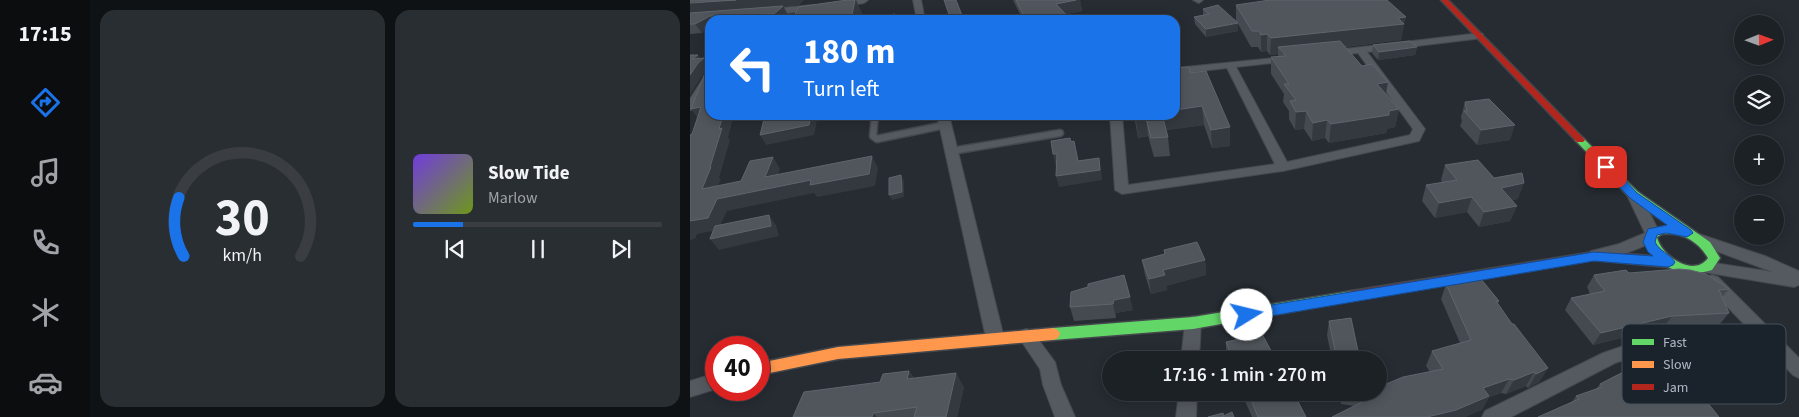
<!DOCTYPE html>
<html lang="en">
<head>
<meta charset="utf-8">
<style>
	:root { --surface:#1c2126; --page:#292e32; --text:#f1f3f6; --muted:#a0a3a7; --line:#3a3e43; --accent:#1a73e8 }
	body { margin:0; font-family:"Source Sans 3",sans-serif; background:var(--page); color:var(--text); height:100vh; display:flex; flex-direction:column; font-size:19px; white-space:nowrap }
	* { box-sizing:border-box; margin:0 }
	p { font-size:16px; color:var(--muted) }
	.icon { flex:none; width:28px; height:28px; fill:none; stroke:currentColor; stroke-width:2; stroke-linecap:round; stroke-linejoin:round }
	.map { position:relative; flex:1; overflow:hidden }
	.details { display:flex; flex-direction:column; gap:10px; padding:10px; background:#0f1215; width:600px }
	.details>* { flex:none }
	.guide { position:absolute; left:15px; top:15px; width:475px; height:105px; border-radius:15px; box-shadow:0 2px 12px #0003,0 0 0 1px var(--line); background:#1a73e8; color:#fff; overflow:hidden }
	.needle { width:32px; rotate:89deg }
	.controls { position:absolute; left:1044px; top:15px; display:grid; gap:10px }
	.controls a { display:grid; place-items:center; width:50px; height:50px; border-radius:50%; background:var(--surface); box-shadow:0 2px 12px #0003,0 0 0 1px var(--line); font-size:25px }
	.speed { position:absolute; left:15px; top:336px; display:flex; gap:10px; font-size:25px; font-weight:700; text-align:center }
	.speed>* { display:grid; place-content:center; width:65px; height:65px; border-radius:50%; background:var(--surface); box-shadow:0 2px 12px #0003,0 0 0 1px var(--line); line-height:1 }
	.speed .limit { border:8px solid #d22; background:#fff; color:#111 }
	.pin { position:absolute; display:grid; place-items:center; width:42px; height:42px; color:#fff; margin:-21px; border-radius:10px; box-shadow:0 2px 8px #0006 }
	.me { position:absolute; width:55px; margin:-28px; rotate:81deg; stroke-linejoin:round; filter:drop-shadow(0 0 4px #0008) }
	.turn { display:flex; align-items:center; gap:18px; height:105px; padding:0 15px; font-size:22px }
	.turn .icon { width:65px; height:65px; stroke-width:2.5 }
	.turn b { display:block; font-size:35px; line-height:42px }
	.details .widget { flex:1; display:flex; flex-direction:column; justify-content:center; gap:8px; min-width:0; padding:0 18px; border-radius:15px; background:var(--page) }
	.details .dial { align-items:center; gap:0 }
	.dial svg { height:130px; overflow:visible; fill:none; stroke:var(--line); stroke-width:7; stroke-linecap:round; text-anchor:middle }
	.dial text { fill:var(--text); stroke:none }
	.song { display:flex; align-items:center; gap:15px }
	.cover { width:60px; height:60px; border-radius:8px; background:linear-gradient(135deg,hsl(260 70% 55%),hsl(80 70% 35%)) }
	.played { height:5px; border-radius:2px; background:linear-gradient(90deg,var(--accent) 20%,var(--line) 20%) }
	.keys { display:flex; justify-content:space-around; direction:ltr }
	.details .tiles { flex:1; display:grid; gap:10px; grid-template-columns:repeat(2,1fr) }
	.trip { position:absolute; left:412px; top:351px; width:285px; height:50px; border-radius:25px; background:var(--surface); box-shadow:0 2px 12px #0003,0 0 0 1px var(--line); font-weight:600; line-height:50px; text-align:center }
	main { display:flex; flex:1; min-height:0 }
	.menu { display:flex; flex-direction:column; width:90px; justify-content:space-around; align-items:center; background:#0b0d0f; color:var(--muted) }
	.menu .icon { width:35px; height:35px }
	.menu .selected { color:var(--accent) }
	.menu b { font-size:22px; color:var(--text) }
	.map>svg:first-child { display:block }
</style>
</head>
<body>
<main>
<nav class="menu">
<b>17:15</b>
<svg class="icon selected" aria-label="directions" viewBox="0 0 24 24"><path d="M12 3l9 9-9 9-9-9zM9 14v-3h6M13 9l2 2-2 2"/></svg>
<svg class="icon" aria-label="music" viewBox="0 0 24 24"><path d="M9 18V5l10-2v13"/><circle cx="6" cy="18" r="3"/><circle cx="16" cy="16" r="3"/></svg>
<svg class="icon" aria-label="phone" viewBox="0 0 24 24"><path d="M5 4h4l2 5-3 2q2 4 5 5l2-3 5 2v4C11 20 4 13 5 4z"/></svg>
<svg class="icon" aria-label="climate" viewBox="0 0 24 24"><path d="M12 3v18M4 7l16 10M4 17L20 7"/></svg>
<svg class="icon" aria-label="car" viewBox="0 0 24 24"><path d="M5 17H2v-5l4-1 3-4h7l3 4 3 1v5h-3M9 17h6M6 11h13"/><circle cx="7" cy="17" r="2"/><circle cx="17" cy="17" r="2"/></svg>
</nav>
<section class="details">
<div class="tiles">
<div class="widget dial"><svg viewBox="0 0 100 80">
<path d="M14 69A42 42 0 1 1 86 69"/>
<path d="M14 69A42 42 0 0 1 11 33" stroke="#1a73e8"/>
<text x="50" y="56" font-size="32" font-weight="700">30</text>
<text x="50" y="72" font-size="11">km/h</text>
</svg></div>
<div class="widget">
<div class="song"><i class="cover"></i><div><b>Slow Tide</b><p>Marlow</p></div></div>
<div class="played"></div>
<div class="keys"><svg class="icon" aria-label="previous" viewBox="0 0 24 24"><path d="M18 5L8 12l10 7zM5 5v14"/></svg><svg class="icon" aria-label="pause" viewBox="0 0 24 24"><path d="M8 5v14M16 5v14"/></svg><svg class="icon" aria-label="next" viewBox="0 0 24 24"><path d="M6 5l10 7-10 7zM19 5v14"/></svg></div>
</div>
</div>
</section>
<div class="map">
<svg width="1109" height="417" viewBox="0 0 1109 417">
	<rect width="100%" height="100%" fill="#262c32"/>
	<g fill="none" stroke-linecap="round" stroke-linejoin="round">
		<defs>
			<g id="lane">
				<path d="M185 115 183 136 187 139 255 125"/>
				<path d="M262 151 370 133"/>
			</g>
			<g id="street">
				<path d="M159 0H178L174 3 150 7 146 4Z"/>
				<path d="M223 0H231L235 20H227Z"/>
				<path d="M503 0H513L509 3Z"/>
				<path d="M124 5 128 8 127 10 78 15 74 12 78 9Z"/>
				<path d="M790 33 793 34V38L677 52 735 129 729 141 593 171 432 194 425 190 420 115H432L438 185 585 164 537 68 485 74V68L604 56 605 58 600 61 546 67 597 162 720 135 723 129 668 53 641 56 636 53 638 51Z"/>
				<path d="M20 73V84L4 109 0 110V99L16 74Z"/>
				<path d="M247 115H259L314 338 311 343 305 345 299 343 296 338Z"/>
				<path d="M944 191 949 192 951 195 969 232C967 236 967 239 963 241 952 249 913 262 901 259L899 255 901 251 929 244 955 233 937 195 939 192Z"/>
				<path d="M1009 234 1075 256 1109 271V285L1104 287 1013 272 1010 268 1013 264 1018 262 1083 272 1004 243 1002 239 1004 235Z"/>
				<path d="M1022 275 1028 277 1109 358V378L1103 375 1067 338 948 355 925 363 821 417H792L795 411 913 353 948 341 1056 326 1016 285 1014 281 1016 277Z"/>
				<path d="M503 316 509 318 511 323 509 360H491L495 323 497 318Z"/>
				<path d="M336 329 342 331 365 362 371 385 385 417H365L353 385 350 369 328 336 330 331Z"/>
				<path d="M26 373V389L0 397V381Z"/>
				<path d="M489 392H507L506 417H486Z"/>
			</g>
			<g id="fast">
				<path d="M890 137 893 138 948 192 1020 242 1030 258 1022 270C994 279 962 268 955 236L965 228 980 226 940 198 887 142 885 140ZM972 234C992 232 1008 241 1018 258 1004 278 971 256 967 237Z"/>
				<path d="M662 291 667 292 669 296 667 300 662 301 503 329 363 340 358 338 356 334 358 330 363 328 503 317Z"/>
			</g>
			<path id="slow" d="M363 328 368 330 370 334 368 338 363 340 148 359 69 375V363L148 347Z"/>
			<g id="jam">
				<path d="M751 0H758L893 138 895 140 893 142H887Z"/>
				<path d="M904 252 978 257 982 259 984 262 982 265 978 267 904 260 662 301 657 300 655 296 657 292 662 291Z"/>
			</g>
		</defs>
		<!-- lane casing -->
		<use href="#lane" stroke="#44484d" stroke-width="9"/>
		<!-- street casing -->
		<use href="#street" stroke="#44484d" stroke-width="2"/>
		<!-- fast casing -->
		<use href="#fast" stroke="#44484d" stroke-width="3"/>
		<!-- slow casing -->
		<use href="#slow" stroke="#44484d" stroke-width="3"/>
		<!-- jam casing -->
		<use href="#jam" stroke="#44484d" stroke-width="3"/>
		<!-- lane -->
		<use href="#lane" stroke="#555a60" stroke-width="6"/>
		<!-- street -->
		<use href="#street" fill="#555a60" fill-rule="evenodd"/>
		<!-- fast -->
		<use href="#fast" fill="#63d668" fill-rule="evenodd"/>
		<!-- slow -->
		<use href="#slow" fill="#ff974d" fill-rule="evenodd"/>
		<!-- jam -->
		<use href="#jam" fill="#b3261e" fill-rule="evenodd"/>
	</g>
	<!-- wall -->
	<g fill="#454a50">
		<path d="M0 0 109 5 31 11 93 6 98 15 92 20H20L12 33 0 34Z"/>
		<path d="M323 0H390L392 11 376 14 381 20H333Z"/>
		<path d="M546 5 713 33H712L711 40 655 47 709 109 705 127 697 129 696 133 639 143 635 138 622 141 614 129 605 130 599 119V111L593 102 594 94 581 74V57H588V54L580 55 577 51 571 52 568 47H561L548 24V31L516 37 505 24 504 17 513 15V9L546 21Z"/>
		<path d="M683 45 727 47 725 55 688 60 682 53Z"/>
		<path d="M500 73 540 127V146L522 148 514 125 476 130 478 137 480 156 464 157 458 136 448 138 444 115H485Z"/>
		<path d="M775 102 820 140 787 145 770 126 772 121 771 117Z"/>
		<path d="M755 165 804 178 828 199 822 200 827 206 820 221 789 227 777 212 745 218 732 201 736 185 752 183 751 180Z"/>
		<path d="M474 250 515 260 516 275 476 286 477 290 461 294 455 275 452 260 474 254Z"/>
		<path d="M939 273 1039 289 1032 297 1039 313 1029 325 973 328 903 345 875 310 881 298 900 294 899 292V291L897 287 904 275Z"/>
		<path d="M756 284 809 301 808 304 822 324 858 368 849 382 838 388 836 386 816 394 811 393 799 397 792 410 665 406 651 404 648 392H689L740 372 736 366 742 351 770 343 751 299Z"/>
		<path d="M381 292 443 310 426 313V318L384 321 380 307Z"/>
		<path d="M639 321 669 356 673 360H642L637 335Z"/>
		<path d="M536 342 586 360H537L536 357Z"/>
		<path d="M219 371 224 378 274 387 267 417H103Z"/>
		<path d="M910 384 1029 417 882 402 886 396 906 389Z"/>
		<path d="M551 392H603L616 417H562Z"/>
	</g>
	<!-- shaded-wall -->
	<g fill="#34393f">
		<path d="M46 0H114L109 5 0 13V3Z"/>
		<path d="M165 0H166L173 15 172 20H161Z"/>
		<path d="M386 0H390L392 11 369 16 366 4Z"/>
		<path d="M93 6 98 15 92 20H87L84 14Z"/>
		<path d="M20 16 23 20H20V29L12 33 5 24Z"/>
		<path d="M716 17 711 40 593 54 588 47V54L580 55 581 38Z"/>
		<path d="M548 23V31L516 37V29Z"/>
		<path d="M577 34V51L571 52V35Z"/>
		<path d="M727 47 725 55 688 60 689 52Z"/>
		<path d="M8 55 12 60 14 58 20 67 14 73 0 95V75L2 59Z"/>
		<path d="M698 82 695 99 687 84Z"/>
		<path d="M512 106 514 125 473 131 471 115H485V110Z"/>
		<path d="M11 107 9 120 1 109Z"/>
		<path d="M709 109 705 127 697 129 696 133 639 143 641 124Z"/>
		<path d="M616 111 614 129 605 130 606 112Z"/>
		<path d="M33 115H44L38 138 40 140 29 178 31 179 21 202 12 189Z"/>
		<path d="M121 115H128L124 135 76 145 70 135Z"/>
		<path d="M302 115H343L304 121Z"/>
		<path d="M456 118 458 136 448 138 446 119Z"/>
		<path d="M637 120 635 138 622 141 623 123Z"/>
		<path d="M825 125 820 140 787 145 791 130Z"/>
		<path d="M540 127V146L522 148 521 130Z"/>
		<path d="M363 154H367L369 164 365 165Z"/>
		<path d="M182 156 188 168 185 186 127 197 124 193 37 211 28 230 7 234 5 239 0 240V221L27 199 75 177 83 157 90 169 84 187Z"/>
		<path d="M409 158 411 169 412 180 369 187 366 176Z"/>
		<path d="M211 175 214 181V197L202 200 199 195Z"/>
		<path d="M834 183 828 199 805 203 811 188Z"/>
		<path d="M782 197 777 212 745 218 749 203Z"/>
		<path d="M827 206 820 221 789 227 794 212Z"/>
		<path d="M79 215 86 225 89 236 29 250 20 239Z"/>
		<path d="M515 260 516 275 476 286 477 290 461 294 459 279 473 270Z"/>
		<path d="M440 297 443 310 426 313V318L423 304 424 300Z"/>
		<path d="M982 316 973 328 903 345 911 333Z"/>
		<path d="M858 368 849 382 838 388 846 374Z"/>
		<path d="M219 371 228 385 217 379Z"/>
		<path d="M844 372 836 386 816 394 824 380Z"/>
		<path d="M266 373 274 387 267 417H256Z"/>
		<path d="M819 379 811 393 799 397 792 410 776 417H737L793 388Z"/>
		<path d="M183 413 187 417H182Z"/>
	</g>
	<!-- building -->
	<g fill="#50565c" stroke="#5f656c">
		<path d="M0 0H46L0 3Z"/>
		<path d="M157 0H165L161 20H103L108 7Z"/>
		<path d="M254 0H266L273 18 282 16 283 20H261Z"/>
		<path d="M326 0H386L366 4 381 20H336Z"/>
		<path d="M580 0H697L716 17 708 18 714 24 581 38 577 34 571 35 569 31H562L546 5Z"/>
		<path d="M528 5 548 23 516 29 504 17 519 14 513 9Z"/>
		<path d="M93 6 84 14 20 16 5 24H0V13Z"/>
		<path d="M205 14 206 20H194L193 16Z"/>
		<path d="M650 41 672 66 682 64 698 82 687 84 709 109 699 111V115L641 124 637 120 623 123 616 111 606 112 600 101 606 100 594 84H599L581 57 596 56 588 47Z"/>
		<path d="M720 41 727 47 689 52 683 45Z"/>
		<path d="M0 55H8L2 59 14 58 8 63 0 75Z"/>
		<path d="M20 60V115H33L29 129 32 128 20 167H21L12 189 51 181 60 161 83 157 75 177 182 156 179 174 120 185 121 180 27 199 18 218 0 221V135L2 134 11 107 1 109Z"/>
		<path d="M499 67 500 73 516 71 540 127 521 130 512 106 485 110V68Z"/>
		<path d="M799 99 825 125 791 130 774 111H777L775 102Z"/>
		<path d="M75 115H121L119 125 70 135Z"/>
		<path d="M445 115H472L478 137 461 138 456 118 446 119Z"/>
		<path d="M380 138 381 142 384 141 388 161 409 158 410 170 366 176 367 154H363L361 141Z"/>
		<path d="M788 160 804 178 832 173 834 183 811 188 827 206 794 212 782 197 749 203 736 185 767 180 755 165Z"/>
		<path d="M211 175 212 192 199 195V178Z"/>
		<path d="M79 215 81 226 20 239 25 226Z"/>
		<path d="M507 242 515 260 473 270 475 275 459 279 452 260 475 254 474 250Z"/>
		<path d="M989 269 1000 270 1016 274 1039 289 1029 290 1039 313 982 316 911 333 881 298 915 291 906 280H907L904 275 936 270 939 273Z"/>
		<path d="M434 275 440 297 424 300 423 304 380 307 381 292 398 287V284Z"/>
		<path d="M791 279 809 301H806L822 324H824L858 368 846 374 844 372 824 380 819 379 793 388 799 396 766 410 737 417H642L690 393 680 392H689V387L713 377 753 369 742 351 781 340 756 284Z"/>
		<path d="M661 318 669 356 672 353 673 360H647L639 321Z"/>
		<path d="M572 334 586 360H543L536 342Z"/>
		<path d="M979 355 1029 417H848L889 399 886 396 912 387 910 384 941 368Z"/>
		<path d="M219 371 217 379 266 373 256 417H224L227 407 183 413 182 417H103L114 392 190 382 193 374Z"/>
		<path d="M558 392H603L616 417H568Z"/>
		<path d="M542 412 544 417H531Z"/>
		<path d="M533 413 534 416 531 417H518Z"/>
	</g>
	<!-- route -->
	<path fill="#1a73e8" stroke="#114b97" d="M912 164H920L947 193 1001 230 1003 233 997 237 976 233 967 235 965 242C969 251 980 254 985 262L983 265 978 267 904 261 557 320 552 319 550 315 552 311 557 309 904 252 963 256 958 252 953 242 958 229 977 225 940 198 912 169 911 167Z"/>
	<!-- legend -->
	<rect x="932" y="324" width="164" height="80" rx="8" fill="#1a222c" stroke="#464f5a" stroke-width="1"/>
	<rect x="942" y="339" width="22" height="6" fill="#63d668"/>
	<rect x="942" y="361" width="22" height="7" fill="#ff974d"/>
	<rect x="942" y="384" width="22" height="6" fill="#b3261e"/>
	<g font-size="14" fill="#aeb8c4">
		<text x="973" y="347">Fast</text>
		<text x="973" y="369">Slow</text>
		<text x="973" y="392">Jam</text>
	</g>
</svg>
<div class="controls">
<a><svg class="needle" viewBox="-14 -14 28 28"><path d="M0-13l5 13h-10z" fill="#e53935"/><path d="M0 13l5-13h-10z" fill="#a0a3a7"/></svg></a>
<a><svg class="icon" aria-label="layers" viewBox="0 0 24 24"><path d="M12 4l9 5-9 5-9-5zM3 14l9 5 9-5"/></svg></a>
<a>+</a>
<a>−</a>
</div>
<div class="speed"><div class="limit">40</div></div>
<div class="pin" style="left:916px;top:167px;background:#d93025"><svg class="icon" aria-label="arrive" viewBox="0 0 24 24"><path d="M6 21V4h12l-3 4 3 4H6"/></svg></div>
<svg class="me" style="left:557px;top:315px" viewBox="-20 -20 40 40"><circle r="19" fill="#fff"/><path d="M0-13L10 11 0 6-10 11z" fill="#1a73e8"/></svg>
<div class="trip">17:16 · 1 min · 270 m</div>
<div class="guide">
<div class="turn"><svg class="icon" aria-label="left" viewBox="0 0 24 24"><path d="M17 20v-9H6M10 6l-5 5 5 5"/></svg><div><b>180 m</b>Turn left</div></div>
</div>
</div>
</main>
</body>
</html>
